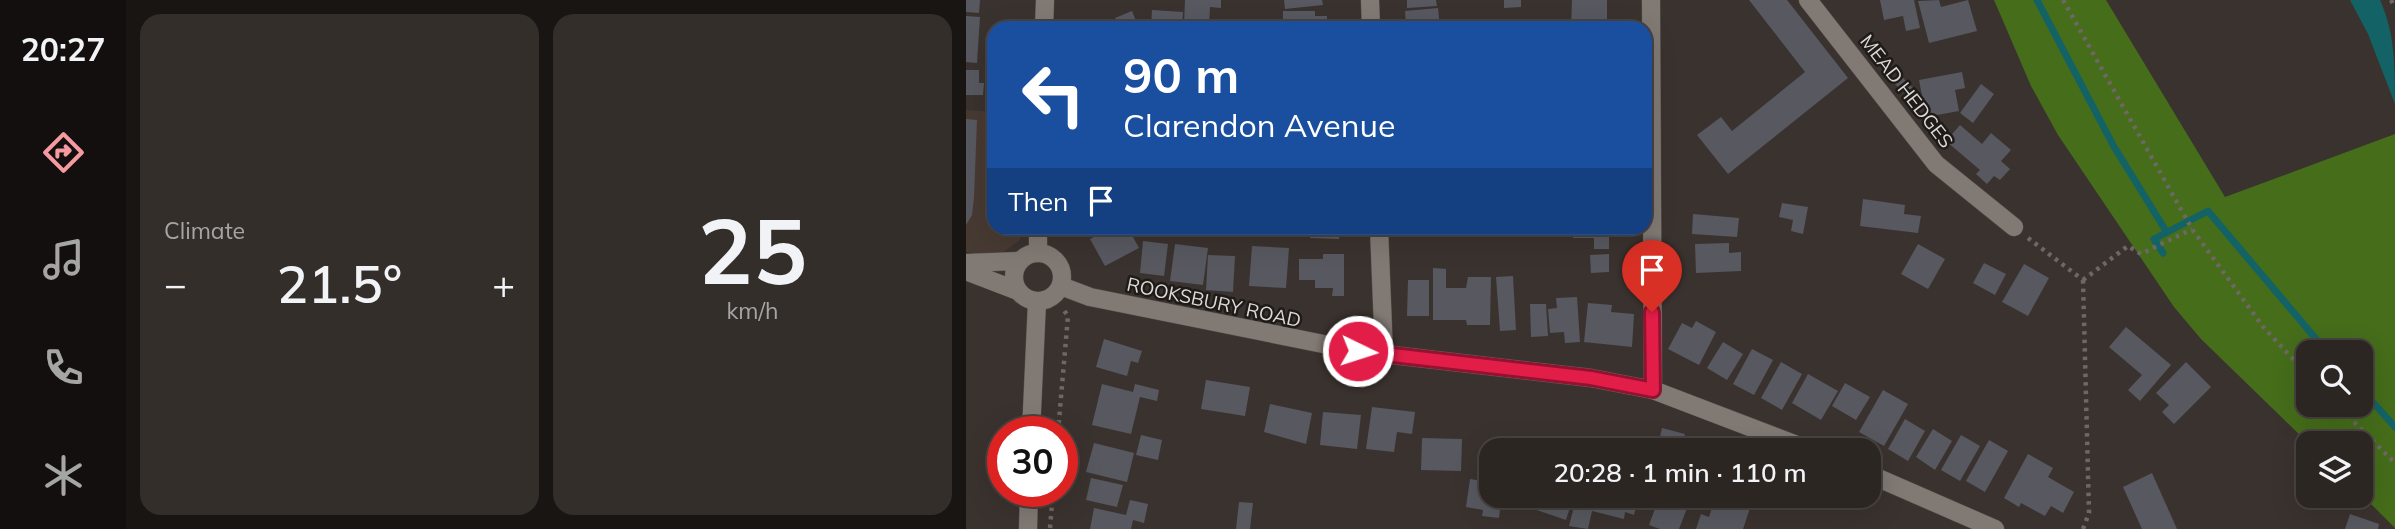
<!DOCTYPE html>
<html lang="en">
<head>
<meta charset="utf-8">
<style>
	:root { --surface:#2c2622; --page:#342e2a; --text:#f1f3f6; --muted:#a6a5a5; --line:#484340; --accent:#f49aa0 }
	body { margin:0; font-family:Mulish,sans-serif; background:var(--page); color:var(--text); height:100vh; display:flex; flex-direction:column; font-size:26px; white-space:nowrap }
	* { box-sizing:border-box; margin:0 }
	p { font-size:23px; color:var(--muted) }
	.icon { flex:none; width:38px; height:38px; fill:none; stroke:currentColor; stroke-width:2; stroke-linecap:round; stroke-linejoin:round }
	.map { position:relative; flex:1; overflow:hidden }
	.drawer { display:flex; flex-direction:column; gap:14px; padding:14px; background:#181513; width:840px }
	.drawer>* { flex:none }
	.banner { position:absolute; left:21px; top:21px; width:665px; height:214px; border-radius:21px; box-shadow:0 7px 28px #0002,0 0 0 2px var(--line); background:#1a4fa0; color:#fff; overflow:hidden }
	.buttons { position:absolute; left:1330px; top:340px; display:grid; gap:14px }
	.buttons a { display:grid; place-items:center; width:77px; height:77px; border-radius:14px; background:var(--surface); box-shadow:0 7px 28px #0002,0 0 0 2px var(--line); font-size:35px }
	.speed { position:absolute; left:21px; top:416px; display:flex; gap:14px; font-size:35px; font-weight:700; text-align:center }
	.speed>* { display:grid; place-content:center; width:91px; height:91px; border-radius:50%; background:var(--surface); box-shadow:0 7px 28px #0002,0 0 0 2px var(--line); line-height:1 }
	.speed .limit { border:10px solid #d22; background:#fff; color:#111 }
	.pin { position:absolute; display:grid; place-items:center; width:60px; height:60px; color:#fff; margin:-72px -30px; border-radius:50% 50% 50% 0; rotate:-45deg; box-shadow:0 0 7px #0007 }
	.pin .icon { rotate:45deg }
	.me { position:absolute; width:77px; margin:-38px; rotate:94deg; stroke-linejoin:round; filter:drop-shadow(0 0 5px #0008) }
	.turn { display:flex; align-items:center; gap:24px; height:147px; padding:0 21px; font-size:32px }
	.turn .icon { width:91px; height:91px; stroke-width:2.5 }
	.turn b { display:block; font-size:49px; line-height:60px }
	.then { display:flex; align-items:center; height:66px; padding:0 21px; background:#0003; gap:14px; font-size:26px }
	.big { font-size:52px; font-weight:600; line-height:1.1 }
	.drawer .card { flex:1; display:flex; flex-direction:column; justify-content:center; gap:10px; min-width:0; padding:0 24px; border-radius:21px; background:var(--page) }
	.drawer .dial { align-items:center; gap:0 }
	.dial b { font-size:91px; line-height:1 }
	.heat { display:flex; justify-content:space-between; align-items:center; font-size:38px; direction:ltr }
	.drawer .tiles { flex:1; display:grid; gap:14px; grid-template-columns:repeat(2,1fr) }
	.trip { position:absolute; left:513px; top:438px; width:402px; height:70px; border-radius:21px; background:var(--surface); box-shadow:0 7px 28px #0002,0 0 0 2px var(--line); font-weight:600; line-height:70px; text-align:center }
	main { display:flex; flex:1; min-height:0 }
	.dock { display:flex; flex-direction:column; width:126px; justify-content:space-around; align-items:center; background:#120f0e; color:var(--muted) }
	.dock .icon { width:49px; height:49px }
	.dock .current { color:var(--accent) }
	.dock b { font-size:32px; color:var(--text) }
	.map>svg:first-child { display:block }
</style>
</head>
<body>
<main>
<nav class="dock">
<b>20:27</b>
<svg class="icon current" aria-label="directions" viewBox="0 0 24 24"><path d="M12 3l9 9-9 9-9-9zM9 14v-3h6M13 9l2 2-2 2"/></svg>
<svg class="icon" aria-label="music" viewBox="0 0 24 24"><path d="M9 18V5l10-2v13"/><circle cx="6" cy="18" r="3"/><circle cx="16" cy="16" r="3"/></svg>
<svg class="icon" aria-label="phone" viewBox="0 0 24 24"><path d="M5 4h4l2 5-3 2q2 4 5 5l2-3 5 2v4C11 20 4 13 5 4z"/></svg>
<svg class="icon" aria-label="climate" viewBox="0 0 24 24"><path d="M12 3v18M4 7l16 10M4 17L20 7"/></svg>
</nav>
<section class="drawer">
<div class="tiles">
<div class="card"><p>Climate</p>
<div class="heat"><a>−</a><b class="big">21.5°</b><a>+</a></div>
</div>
<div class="card dial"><b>25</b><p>km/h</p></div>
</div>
</section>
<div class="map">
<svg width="1429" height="529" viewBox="0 0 1429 529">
	<rect width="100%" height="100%" fill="#3a322e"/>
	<!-- built -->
	<path fill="#473a32" d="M0 110 28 112V228H58L53 241 32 256 0 252Z"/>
	<!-- forest -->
	<path fill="#456d1a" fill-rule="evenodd" d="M1028 0H1140L1259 197 1429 134V528L1395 494V443H1342L1235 339 1208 307 1092 135 1065 86ZM1342 352H1395V404H1342Z"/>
	<!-- water -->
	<path fill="#136366" d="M1384 0H1414C1429 33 1429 67 1429 104L1402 34Z"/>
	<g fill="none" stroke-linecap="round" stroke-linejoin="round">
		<!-- stream -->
		<g stroke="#136366" stroke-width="7">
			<path d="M1071 0 1147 145 1200 231"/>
			<path d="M1197 253 1188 239 1242 211 1361 352"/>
			<path d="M1395 389 1429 427"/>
		</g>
	</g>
	<!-- building -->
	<g fill="#585860">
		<path d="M0 0H14L13 13 0 12Z"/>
		<path d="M219 0H255V8L244 7 243 26 218 24Z"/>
		<path d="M318 0H356L357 5 319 9Z"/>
		<path d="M441 0H470L471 6 441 8Z"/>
		<path d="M538 0H555V7L538 8Z"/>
		<path d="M606 0H641V28H605Z"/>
		<path d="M783 0H821L882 78 762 174 731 135 755 117 766 131 839 72Z"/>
		<path d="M914 0H948L954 28 940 31 937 16 918 20Z"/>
		<path d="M973 0 975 7 1002 0 1011 31 963 43 952 1Z"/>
		<path d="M472 8 474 28H440L439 11Z"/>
		<path d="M186 10 217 12 216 28H185Z"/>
		<path d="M166 11 173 28H143L152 24 149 18Z"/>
		<path d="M317 11H349V16H361V28H317Z"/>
		<path d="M0 16 14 17 11 63 0 62Z"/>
		<path d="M0 70H13V83H18L17 95H0Z"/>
		<path d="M996 72 999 88 989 90 993 111 960 117 953 80Z"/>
		<path d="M935 76 949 90 942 97 928 83Z"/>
		<path d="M1015 84 1028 94 1007 123 994 113Z"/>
		<path d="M0 119 11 120 8 197 6 215 0 225Z"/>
		<path d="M994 125 1016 144 1025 133 1045 150 1035 161 1044 169 1034 180 1028 176 1021 184 1010 174 1014 170 980 141Z"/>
		<path d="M897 199 939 205 938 214 955 216 952 233 894 226Z"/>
		<path d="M816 203 842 207 837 234 825 231 827 220 813 217Z"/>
		<path d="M727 214 773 218 771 237 726 234Z"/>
		<path d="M145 228H162L173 248 139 266 124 239Z"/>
		<path d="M345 228H374L373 239 344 238Z"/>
		<path d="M443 228H474V235L443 236Z"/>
		<path d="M607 228H643V249H628V238H607Z"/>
		<path d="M177 241 202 244 198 276 174 273Z"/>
		<path d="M763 243V253L775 252V271L730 273 729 244Z"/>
		<path d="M209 244 242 248 237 285 204 281Z"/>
		<path d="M952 244 979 259 962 289 935 274Z"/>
		<path d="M286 246 323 248 320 288 283 286Z"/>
		<path d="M357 254H378V296H366L367 288H349V280H333V259H357Z"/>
		<path d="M643 254V272L625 273 624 255Z"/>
		<path d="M242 255 269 256 267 292 240 290Z"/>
		<path d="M1018 263 1040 274 1029 295 1007 283Z"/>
		<path d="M1058 264 1083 278 1062 316 1036 302Z"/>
		<path d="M467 268 480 269V288H500L502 277H525L524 325H501L500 320H467Z"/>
		<path d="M547 276 550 330 534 331 530 277Z"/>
		<path d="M442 280H463V316H441Z"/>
		<path d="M611 297 614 342 599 343 598 332 584 333 582 309 591 308 590 298Z"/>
		<path d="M622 303 646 305 645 312 668 314 666 347 618 342Z"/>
		<path d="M564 304H580L582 336 565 337Z"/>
		<path d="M730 321 750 332 733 365 702 349 716 323 726 328Z"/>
		<path d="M1160 327 1205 365 1174 401 1162 390 1176 375 1143 347Z"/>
		<path d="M138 339 176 351 172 363 165 361 161 376 130 367Z"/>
		<path d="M757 342 777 354 761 380 741 368Z"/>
		<path d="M786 349 807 360 788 395 767 384Z"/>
		<path d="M815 362 836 374 816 410 795 398Z"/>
		<path d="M1220 362 1245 387 1208 424 1196 412 1203 405 1190 393Z"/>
		<path d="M842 374 872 391 855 420 826 403Z"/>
		<path d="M240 380 284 387 279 416 235 409Z"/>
		<path d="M879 383 904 397 890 420 866 406Z"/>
		<path d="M136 384 167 392 169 384 193 390 191 401 174 397 165 434 126 425Z"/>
		<path d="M917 390 942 404 918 446 893 432Z"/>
		<path d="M304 404 346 413 340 444 298 432Z"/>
		<path d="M406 407 449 412 446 434 431 432 428 452 400 449Z"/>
		<path d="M357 412 395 415 391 449 354 445Z"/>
		<path d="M939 419 959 431 942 461 922 449Z"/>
		<path d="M696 428 719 434 715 450H691Z"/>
		<path d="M967 429 986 441 969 470 950 457Z"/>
		<path d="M175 435 196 440 192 460 170 455Z"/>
		<path d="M995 435 1014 446 994 481 975 470Z"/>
		<path d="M456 438 496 439 495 471 455 470Z"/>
		<path d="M1023 440 1042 451 1019 492 1000 481Z"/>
		<path d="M128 443 168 453 161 482 120 472Z"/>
		<path d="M1062 454 1087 468 1082 477 1108 492 1097 513 1085 506 1079 516 1055 503 1053 507 1038 498Z"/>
		<path d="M1186 473 1211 529H1176L1157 487Z"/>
		<path d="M523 476 525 495H536L533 518 516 516 517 510 500 507 504 479 523 482Z"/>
		<path d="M125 478 157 485 151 507 120 500Z"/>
		<path d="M552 495H608L600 520 550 503Z"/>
		<path d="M611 495H673L668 515 659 512 658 519 626 511 622 529 603 526Z"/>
		<path d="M694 495 723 503 713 529H694L683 525Z"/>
		<path d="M750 495H774L787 499 777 529H730L735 514 743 517Z"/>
		<path d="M164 500 182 504 178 523 167 520 165 529H124L128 508 160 515Z"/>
		<path d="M273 502 287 503 284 529H270Z"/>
		<path d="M1384 514 1413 524 1412 529H1379Z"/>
	</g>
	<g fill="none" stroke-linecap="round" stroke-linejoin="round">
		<defs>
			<g id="street">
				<path d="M404 0 405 28"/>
				<path d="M685 0 687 390"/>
				<path d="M842 0 970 164 1048 227"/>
				<path d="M413 228 418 353"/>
				<path d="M95 286 124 297 392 351 625 378 687 390 844 450"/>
				<path d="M903 474 1029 529"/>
			</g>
			<g id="secondary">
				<path d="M78 28 79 0"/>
				<path d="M72 228V253"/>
				<circle cx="72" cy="277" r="24"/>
				<path d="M0 263 53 261"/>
				<path d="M0 271 52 291"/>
				<path d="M65 432 71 302"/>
				<path d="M62 529 63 492"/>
			</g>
		</defs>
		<!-- street casing -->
		<use href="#street" stroke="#56504c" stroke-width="19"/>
		<!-- secondary casing -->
		<use href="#secondary" stroke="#56504c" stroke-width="19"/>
		<!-- path -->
		<g stroke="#6e6763" stroke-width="4.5" stroke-dasharray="3.5 5" stroke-linecap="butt">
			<path d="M1097 0 1226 229 1298 328 1342 375"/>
			<path d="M1425 0 1429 7"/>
			<path d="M1062 238 1117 280"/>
			<path d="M1117 280 1162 246 1175 254 1226 229"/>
			<path d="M1370 404 1429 463"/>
			<path d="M92 432 102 316 97 309"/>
			<path d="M84 528 87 492"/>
			<path d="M1117 529 1123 513 1117 280"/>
		</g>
		<!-- street -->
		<use href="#street" stroke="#817974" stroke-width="18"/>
		<!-- secondary -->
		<use href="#secondary" stroke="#817974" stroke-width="18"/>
	</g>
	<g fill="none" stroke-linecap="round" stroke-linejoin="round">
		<defs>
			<path id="route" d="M392 351 625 378 687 390 686 312"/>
		</defs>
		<!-- route casing -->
		<use href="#route" stroke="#92132f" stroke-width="18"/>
		<!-- route -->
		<use href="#route" stroke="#e11d48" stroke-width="12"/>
	</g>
	<g text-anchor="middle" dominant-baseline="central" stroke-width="5" stroke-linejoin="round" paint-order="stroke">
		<!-- street labels -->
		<g font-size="19" fill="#dedad7" stroke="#1e1b19">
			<text transform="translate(941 91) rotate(52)">MEAD HEDGES</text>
			<text transform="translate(248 302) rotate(12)">ROOKSBURY ROAD</text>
		</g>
	</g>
</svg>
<div class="buttons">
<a><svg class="icon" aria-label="search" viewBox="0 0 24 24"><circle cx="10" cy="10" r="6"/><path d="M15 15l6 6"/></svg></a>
<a><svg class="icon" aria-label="layers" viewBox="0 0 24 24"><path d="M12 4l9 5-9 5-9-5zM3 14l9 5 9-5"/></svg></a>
</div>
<div class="speed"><div class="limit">30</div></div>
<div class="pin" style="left:686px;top:312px;background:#d93025"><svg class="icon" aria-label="arrive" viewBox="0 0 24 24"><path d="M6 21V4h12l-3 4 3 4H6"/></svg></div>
<svg class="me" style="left:392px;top:351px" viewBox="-20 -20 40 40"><circle r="17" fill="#e11d48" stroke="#fff" stroke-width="3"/><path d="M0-11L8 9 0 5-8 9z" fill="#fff"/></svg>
<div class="trip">20:28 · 1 min · 110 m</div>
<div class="banner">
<div class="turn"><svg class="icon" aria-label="left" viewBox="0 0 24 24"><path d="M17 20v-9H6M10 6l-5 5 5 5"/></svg><div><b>90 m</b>Clarendon Avenue</div></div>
<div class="then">Then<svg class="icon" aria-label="arrive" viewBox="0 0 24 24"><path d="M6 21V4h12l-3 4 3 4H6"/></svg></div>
</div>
</div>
</main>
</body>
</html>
